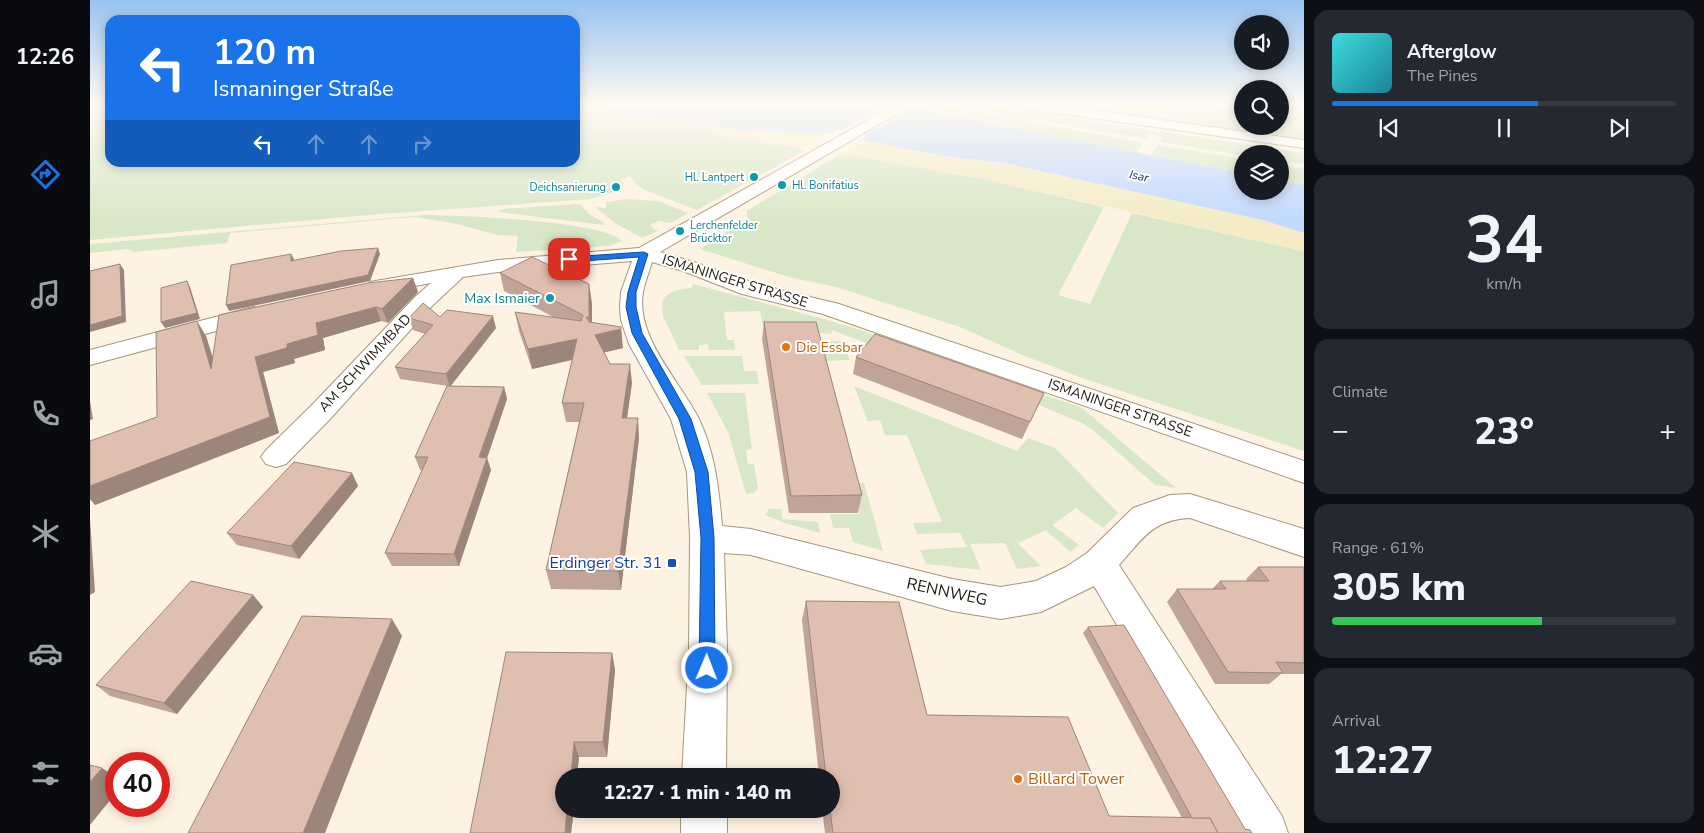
<!DOCTYPE html>
<html lang="en">
<head>
<meta charset="utf-8">
<style>
	:root { --surface:#171b24; --page:#242831; --text:#f1f3f6; --muted:#9ea1a6; --line:#363941; --accent:#1a73e8 }
	body { margin:0; font-family:"Nunito Sans",sans-serif; background:var(--page); color:var(--text); height:100vh; display:flex; flex-direction:column; font-size:19px; white-space:nowrap }
	* { box-sizing:border-box; margin:0 }
	p { font-size:16px; color:var(--muted) }
	.icon { flex:none; width:28px; height:28px; fill:none; stroke:currentColor; stroke-width:2; stroke-linecap:round; stroke-linejoin:round }
	.map { position:relative; flex:1; overflow:hidden }
	.panel { display:flex; flex-direction:column; gap:10px; padding:10px; background:#0d0f14; width:400px }
	.panel>* { flex:none }
	.hud { position:absolute; left:15px; top:15px; width:475px; height:152px; border-radius:15px; box-shadow:0 2px 12px #0003; background:#1a73e8; color:#fff; overflow:hidden }
	.tools { position:absolute; left:1144px; top:15px; display:grid; gap:10px }
	.tools a { display:grid; place-items:center; width:55px; height:55px; border-radius:50%; background:var(--surface); box-shadow:0 2px 12px #0003; font-size:25px }
	.speed { position:absolute; left:15px; top:752px; display:flex; gap:10px; font-size:25px; font-weight:700; text-align:center }
	.speed>* { display:grid; place-content:center; width:65px; height:65px; border-radius:50%; background:var(--surface); box-shadow:0 2px 12px #0003; line-height:1 }
	.speed .limit { border:8px solid #d22; background:#fff; color:#111 }
	.pin { position:absolute; display:grid; place-items:center; width:42px; height:42px; color:#fff; margin:-21px; border-radius:10px; box-shadow:0 2px 8px #0006 }
	.me { position:absolute; width:55px; margin:-28px; rotate:1deg; stroke-linejoin:round; filter:drop-shadow(0 0 4px #0008) }
	.turn { display:flex; align-items:center; gap:18px; height:105px; padding:0 25px; font-size:22px }
	.turn .icon { width:65px; height:65px; stroke-width:2.5 }
	.turn b { display:block; font-size:35px; line-height:42px }
	.lanes { display:flex; align-items:center; height:48px; padding:0 25px; background:#0003; justify-content:center; gap:25px; direction:ltr }
	.lanes .off { opacity:.35 }
	.big { font-size:38px; font-weight:800; line-height:1.1 }
	.panel .card { flex:1; display:flex; flex-direction:column; justify-content:center; gap:8px; min-width:0; padding:0 18px; border-radius:15px; background:var(--page) }
	.panel .dial { align-items:center; gap:0 }
	.dial b { font-size:65px; line-height:1 }
	.song { display:flex; align-items:center; gap:15px }
	.cover { width:60px; height:60px; border-radius:8px; background:linear-gradient(135deg,hsl(180 70% 55%),hsl(190 70% 35%)) }
	.played { height:5px; border-radius:2px; background:linear-gradient(90deg,var(--accent) 60%,var(--line) 60%) }
	.keys { display:flex; justify-content:space-around; direction:ltr }
	.heat { display:flex; justify-content:space-between; align-items:center; font-size:28px; direction:ltr }
	.charge { height:8px; border-radius:4px; background:linear-gradient(90deg,#34c759 61%,var(--line) 0) }
	.trip { position:absolute; left:465px; top:768px; width:285px; height:50px; border-radius:25px; background:var(--surface); box-shadow:0 2px 12px #0003; font-weight:800; line-height:50px; text-align:center }
	main { display:flex; flex:1; min-height:0 }
	.menu { display:flex; flex-direction:column; width:90px; justify-content:space-around; align-items:center; background:#090b0e; color:var(--muted) }
	.menu .icon { width:35px; height:35px }
	.menu .on { color:var(--accent) }
	.menu b { font-size:22px; color:var(--text) }
	.map>svg:first-child { display:block }
</style>
</head>
<body>
<main>
<nav class="menu">
<b>12:26</b>
<svg class="icon on" aria-label="directions" viewBox="0 0 24 24"><path d="M12 3l9 9-9 9-9-9zM9 14v-3h6M13 9l2 2-2 2"/></svg>
<svg class="icon" aria-label="music" viewBox="0 0 24 24"><path d="M9 18V5l10-2v13"/><circle cx="6" cy="18" r="3"/><circle cx="16" cy="16" r="3"/></svg>
<svg class="icon" aria-label="phone" viewBox="0 0 24 24"><path d="M5 4h4l2 5-3 2q2 4 5 5l2-3 5 2v4C11 20 4 13 5 4z"/></svg>
<svg class="icon" aria-label="climate" viewBox="0 0 24 24"><path d="M12 3v18M4 7l16 10M4 17L20 7"/></svg>
<svg class="icon" aria-label="car" viewBox="0 0 24 24"><path d="M5 17H2v-5l4-1 3-4h7l3 4 3 1v5h-3M9 17h6M6 11h13"/><circle cx="7" cy="17" r="2"/><circle cx="17" cy="17" r="2"/></svg>
<svg class="icon" aria-label="filters" viewBox="0 0 24 24"><path d="M4 7h16M4 17h16"/><circle cx="9" cy="7" r="2"/><circle cx="15" cy="17" r="2"/></svg>
</nav>
<div class="map">
<svg width="1214" height="833" viewBox="0 0 1214 833">
	<rect width="100%" height="100%" fill="#fef3e2"/>
	<!-- green -->
	<g fill="#d8e7c7">
		<path d="M0 105H20V162H485V108L607 124 630 137 708 147 714 151 607 210 555 190 547 185 540 176 531 180 534 183 532 189 529 191 500 199 278 215 0 240Z"/>
		<path d="M835 105H851L1053 143 1046 152 825 108Z"/>
		<path d="M861 105H894L1214 153V164L1190 161V154L1152 155 1071 142 1072 137 1058 134 1056 139Z"/>
		<path d="M977 105H1072L1152 114V126H1190V117L1214 119V139Z"/>
		<path d="M1068 145 1152 159V173L1062 155Z"/>
		<path d="M747 156H765L899 180 1014 207 968 295 1000 304 1042 213 1214 251V451L995 379 930 354 870 327 746 287 699 277 610 249 657 218V211Z"/>
		<path d="M1190 165 1214 169V185L1190 181Z"/>
		<path d="M536 199 569 201 598 213 580 223 569 221 561 224 562 228 568 231 552 238 525 223 505 207 516 208V202Z"/>
		<path d="M490 204 499 214 513 222 514 225 407 212 412 209Z"/>
		<path d="M334 215C367 215 514 221 532 241L519 246 426 252 428 236 408 235 363 223 324 217 140 233 137 243 44 252 39 249 0 253V244Z"/>
		<path d="M603 284 738 320 795 338 945 406 742 330V334L708 331 707 325 673 326 670 311 634 312 637 340H644L645 350H619L618 344 609 345V350H589L573 316 572 302C578 290 590 289 601 288Z"/>
		<path d="M727 341H751L760 360 732 361Z"/>
		<path d="M594 356H652L654 371H667L669 384 612 385Z"/>
		<path d="M764 386 927 451 938 438 965 448 1028 513 1013 528 986 508 962 525 989 545 980 552 956 530 928 543 951 566 927 569 915 543 880 544 891 570 836 564 830 550 877 547 870 533 827 534 823 523 852 522 817 435H795L790 420 778 421Z"/>
		<path d="M617 393H655L662 449 656 450 658 464H664L668 488 664 493 656 494 638 432Z"/>
		<path d="M952 394 992 408 1086 488 1065 485 1004 431 992 423 949 405Z"/>
		<path d="M761 483H774L793 551 763 542 759 528H743L740 514H770Z"/>
		<path d="M679 509H691L693 519 728 522 730 533 695 523 675 515Z"/>
	</g>
	<!-- sand -->
	<g fill="#f5ebc5">
		<path d="M607 124 651 130 734 132 732 137 711 148 630 137Z"/>
		<path d="M778 140 853 156 915 163 1173 220 1214 233V251L899 180 765 156H747Z"/>
	</g>
	<!-- water -->
	<g fill="#c1d9ff">
		<path d="M485 105H807L1152 173V191H1190V181L1214 185V233L1173 220 915 163 853 156 734 132 651 130 485 108Z"/>
		<path d="M1072 105H1117L1152 108V114Z"/>
	</g>
	<!-- pier -->
	<path fill="#fef3e2" d="M801 105 826 106 774 136 776 138 767 140 740 135 744 133 743 131 751 130Z"/>
	<g fill="none" stroke-linecap="round" stroke-linejoin="round">
		<defs>
			<g id="minor">
				<path d="M805 105H822L570 252 607 263 667 284 749 304 1214 461V483L733 314 652 294 593 271 562 262C559 272 555 282 553 292 545 337 590 381 609 419 625 453 629 489 632 526L661 529 862 579 911 587 946 581 976 567 997 553 1043 508 1080 495 1100 494 1214 529V557L1100 518C1061 520 1053 539 1029 565L1192 816 1198 833H1149L1004 586 951 612 911 619 862 611 661 555 634 553 637 649 636 776H592L599 649 600 538 597 472 581 419 539 344 531 320 530 307 531 292 542 261 408 272 373 277 342 306 241 418 196 464 186 467 176 464 171 457 176 450 221 406 326 296 341 283 288 293 280 292 277 287 280 282 408 260 549 248Z"/>
				<path d="M930 105H965L1214 140V148L937 109Z"/>
				<path d="M163 307 171 309 174 314 171 319 0 365V350Z"/>
				<rect x="591" y="809" width="46" height="24"/>
			</g>
		</defs>
		<!-- minor casing -->
		<use href="#minor" stroke="#a7957c" stroke-width="2"/>
		<!-- minor -->
		<use href="#minor" fill="#fff" fill-rule="evenodd"/>
	</g>
	<!-- wall -->
	<g fill="#c0a497">
		<path d="M410 273 502 303V323L533 348 514 352 520 364 542 383 537 418 549 438 531 590 461 589 456 570 489 422H476L472 403 482 360 442 369 429 331 425 312 465 318 414 291Z"/>
		<path d="M323 278 328 292 298 323 291 321 233 338 235 350 204 359 205 363 173 372 189 433 5 505 67 417 116 336 123 359Z"/>
		<path d="M319 318 406 328 360 386 414 387 417 399 397 458 401 470 369 566H302L295 553 332 470H330L325 457 358 386 310 379 305 367 335 334 323 330Z"/>
		<path d="M674 322 772 495 768 513H699L672 339Z"/>
		<path d="M766 357 954 393 932 439 763 374Z"/>
		<path d="M262 473 268 486 209 559 147 545 137 533Z"/>
		<path d="M1168 567H1214V674H1191L1179 684H1125L1077 602 1087 589H1122L1130 581H1157L1156 579Z"/>
		<path d="M163 595 173 607 87 714 20 696 6 685Z"/>
		<path d="M716 601 837 715 1019 816 1092 818 993 633 998 627 1155 829 1162 833H735L732 809H741V776H729L712 620Z"/>
		<path d="M522 653 525 670 517 757H489L487 776H474V809H484L481 833H380Z"/>
	</g>
	<!-- shaded-wall -->
	<g fill="#9c867b">
		<path d="M288 248 290 254 280 281 139 311 136 305Z"/>
		<path d="M201 254 204 259V267L201 261Z"/>
		<path d="M30 264 34 270 36 322 0 332V325Z"/>
		<path d="M323 278 328 292 298 323 292 309Z"/>
		<path d="M97 281 100 287 110 319 75 328 71 322Z"/>
		<path d="M499 284 502 303V337L499 318Z"/>
		<path d="M286 307 291 321 233 338 235 350 204 359 205 363 173 372 189 433 5 505 0 499V486L165 357 197 344 226 323Z"/>
		<path d="M403 316 406 328 360 387 356 374Z"/>
		<path d="M107 321 116 336 131 384 121 369Z"/>
		<path d="M531 327 533 348 508 354 505 335Z"/>
		<path d="M487 339 490 358 442 369 438 349Z"/>
		<path d="M540 364 542 383 534 438 532 418Z"/>
		<path d="M414 387 417 399 395 464 397 458 401 470 369 566 364 554 389 457Z"/>
		<path d="M0 401 3 419 0 420Z"/>
		<path d="M548 418 549 438 531 590 528 571Z"/>
		<path d="M262 473 268 486 209 559 201 546Z"/>
		<path d="M0 519 5 592 0 595Z"/>
		<path d="M163 595 173 607 87 714 74 703Z"/>
		<path d="M302 619 312 636 235 833H213Z"/>
		<path d="M522 653 525 670 517 757 513 742Z"/>
		<path d="M484 742 489 757 487 776H481Z"/>
		<path d="M12 768 26 777V793L0 825V782Z"/>
		<path d="M477 809H484L481 833H475Z"/>
	</g>
	<!-- building -->
	<g fill="#dfbfb0" stroke="#9c867b">
		<path d="M288 248 278 275 136 305 141 265 201 254V261L251 251Z"/>
		<path d="M442 257 499 284V318L496 317 499 322 531 327V329L505 335 520 364H540L532 418H548L528 571 456 570 494 403H472L487 339 438 349 425 312 491 321 493 315 410 273Z"/>
		<path d="M30 264 32 316 0 325V271Z"/>
		<path d="M323 278 292 309 286 307 226 323 228 335 197 344V348L165 357 180 417 0 486V441L67 417 66 332 107 321 121 369 129 315 278 283Z"/>
		<path d="M97 281 107 313 71 322V288Z"/>
		<path d="M333 303 350 317 357 310 403 316 356 374 305 367 343 325 319 318Z"/>
		<path d="M674 322H726L772 495 701 496Z"/>
		<path d="M785 334 954 393 940 422 766 357Z"/>
		<path d="M357 386 414 387 389 457 397 458 364 554 295 553 338 457H325Z"/>
		<path d="M204 462 262 473 201 546 137 533Z"/>
		<path d="M1168 567H1214V663L1186 662 1193 673 1138 672 1087 589H1136L1130 581H1179Z"/>
		<path d="M101 581 163 595 74 703 6 685Z"/>
		<path d="M716 601 809 602 837 715 978 717 1019 816 1120 818 1128 833H743L740 809H741V776H736Z"/>
		<path d="M212 616 302 619 213 833H98Z"/>
		<path d="M1034 625 1155 829 1160 830 1162 833H1128L1120 818H1102L998 627Z"/>
		<path d="M416 652 522 653 513 742H484L481 776H474V809H477L475 833H380Z"/>
		<path d="M0 765 12 768 0 782Z"/>
	</g>
	<!-- sky -->
	<linearGradient id="sky" x2="0" y2="1"><stop stop-color="#98c3f1"/><stop offset="0.47" stop-color="#fffaf2"/><stop offset="1" stop-color="#fffaf2" stop-opacity="0"/></linearGradient>
	<rect width="1214" height="222" fill="url(#sky)"/>
	<!-- route -->
	<path fill="#1a73e8" stroke="#114b97" d="M554 252 558 254 546 292V307L552 333 601 419 618 472 624 538 625 668 623 673 617 675 612 673 609 668 611 538 605 472 589 419 542 333 536 307 538 292 549 257 479 262 474 259 479 257Z"/>
	<!-- markers -->
	<g fill="#0f9aa8" stroke="#fff" stroke-width="2">
		<circle cx="664" cy="177" r="5"/>
		<circle cx="692" cy="185" r="5"/>
		<circle cx="526" cy="187" r="5"/>
		<circle cx="590" cy="231" r="5"/>
		<circle cx="460" cy="298" r="5"/>
	</g>
	<g fill="#e8710a" stroke="#fff" stroke-width="2">
		<circle cx="696" cy="347" r="5"/>
		<circle cx="928" cy="779" r="5"/>
	</g>
	<rect fill="#1a4fb4" stroke="#fff" stroke-width="2" x="577" y="558" width="10" height="10" rx="2.5"/>
	<g text-anchor="middle" dominant-baseline="central" stroke-width="4" stroke-linejoin="round" paint-order="stroke">
		<!-- far-culture labels -->
		<g font-size="11" fill="#0d838f" stroke="#fff" text-anchor="end">
			<text x="654" y="177">Hl. Lantpert</text>
			<text x="702" y="185" text-anchor="start">Hl. Bonifatius</text>
			<text x="516" y="187">Deichsanierung</text>
			<text x="600" y="225" text-anchor="start">Lerchenfelder<tspan x="600" dy="13">Brücktor</tspan></text>
		</g>
		<!-- far-water labels -->
		<g font-size="12" font-style="italic" fill="#153160" stroke="#fff">
			<text transform="translate(1049 176) rotate(12)">Isar</text>
		</g>
		<!-- street labels -->
		<g font-size="14" fill="#1e180e" stroke="#fff">
			<text transform="translate(645 281) rotate(17)">ISMANINGER STRASSE</text>
			<text transform="translate(275 363) rotate(-47)">AM SCHWIMMBAD</text>
			<text transform="translate(1030 408) rotate(19)">ISMANINGER STRASSE</text>
		</g>
		<!-- culture labels -->
		<g font-size="14" fill="#0d838f" stroke="#fff" text-anchor="end">
			<text x="450" y="298">Max Ismaier</text>
		</g>
		<!-- food labels -->
		<g font-size="14" fill="#c56008" stroke="#fff" text-anchor="start">
			<text x="706" y="347">Die Essbar</text>
		</g>
		<!-- near-transit labels -->
		<g font-size="16" fill="#164399" stroke="#fff" text-anchor="end">
			<text x="572" y="563">Erdinger Str. 31</text>
		</g>
		<!-- near-street labels -->
		<g font-size="16" fill="#1e180e" stroke="#fff">
			<text transform="translate(857 592) rotate(12)">RENNWEG</text>
		</g>
		<!-- near-food labels -->
		<g font-size="16" fill="#c56008" stroke="#fff" text-anchor="start">
			<text x="938" y="779">Billard Tower</text>
		</g>
	</g>
</svg>
<div class="tools">
<a><svg class="icon" aria-label="sound" viewBox="0 0 24 24"><path d="M4 9h4l5-4v14l-5-4H4zM17 9q2 3 0 6"/></svg></a>
<a><svg class="icon" aria-label="search" viewBox="0 0 24 24"><circle cx="10" cy="10" r="6"/><path d="M15 15l6 6"/></svg></a>
<a><svg class="icon" aria-label="layers" viewBox="0 0 24 24"><path d="M12 4l9 5-9 5-9-5zM3 14l9 5 9-5"/></svg></a>
</div>
<div class="speed"><div class="limit">40</div></div>
<div class="pin" style="left:479px;top:259px;background:#d93025"><svg class="icon" aria-label="arrive" viewBox="0 0 24 24"><path d="M6 21V4h12l-3 4 3 4H6"/></svg></div>
<svg class="me" style="left:617px;top:668px" viewBox="-20 -20 40 40"><circle r="17" fill="#1a73e8" stroke="#fff" stroke-width="3"/><path d="M0-11L8 9 0 5-8 9z" fill="#fff"/></svg>
<div class="trip">12:27 · 1 min · 140 m</div>
<div class="hud">
<div class="turn"><svg class="icon" aria-label="left" viewBox="0 0 24 24"><path d="M17 20v-9H6M10 6l-5 5 5 5"/></svg><div><b>120 m</b>Ismaninger Straße</div></div>
<div class="lanes"><svg class="icon" aria-label="left" viewBox="0 0 24 24"><path d="M17 20v-9H6M10 6l-5 5 5 5"/></svg><svg class="icon off" aria-label="ahead" viewBox="0 0 24 24"><path d="M12 20V5M6 11l6-6 6 6"/></svg><svg class="icon off" aria-label="ahead" viewBox="0 0 24 24"><path d="M12 20V5M6 11l6-6 6 6"/></svg><svg class="icon off" aria-label="right" viewBox="0 0 24 24"><path d="M7 20v-9h11M14 6l5 5-5 5"/></svg></div>
</div>
</div>
<section class="panel">
<div class="card">
<div class="song"><i class="cover"></i><div><b>Afterglow</b><p>The Pines</p></div></div>
<div class="played"></div>
<div class="keys"><svg class="icon" aria-label="previous" viewBox="0 0 24 24"><path d="M18 5L8 12l10 7zM5 5v14"/></svg><svg class="icon" aria-label="pause" viewBox="0 0 24 24"><path d="M8 5v14M16 5v14"/></svg><svg class="icon" aria-label="next" viewBox="0 0 24 24"><path d="M6 5l10 7-10 7zM19 5v14"/></svg></div>
</div>
<div class="card dial"><b>34</b><p>km/h</p></div>
<div class="card"><p>Climate</p>
<div class="heat"><a>−</a><b class="big">23°</b><a>+</a></div>
</div>
<div class="card"><p>Range · 61%</p><b class="big">305 km</b><div class="charge"></div></div>
<div class="card"><p>Arrival</p><b class="big">12:27</b></div>
</section>
</main>
</body>
</html>
